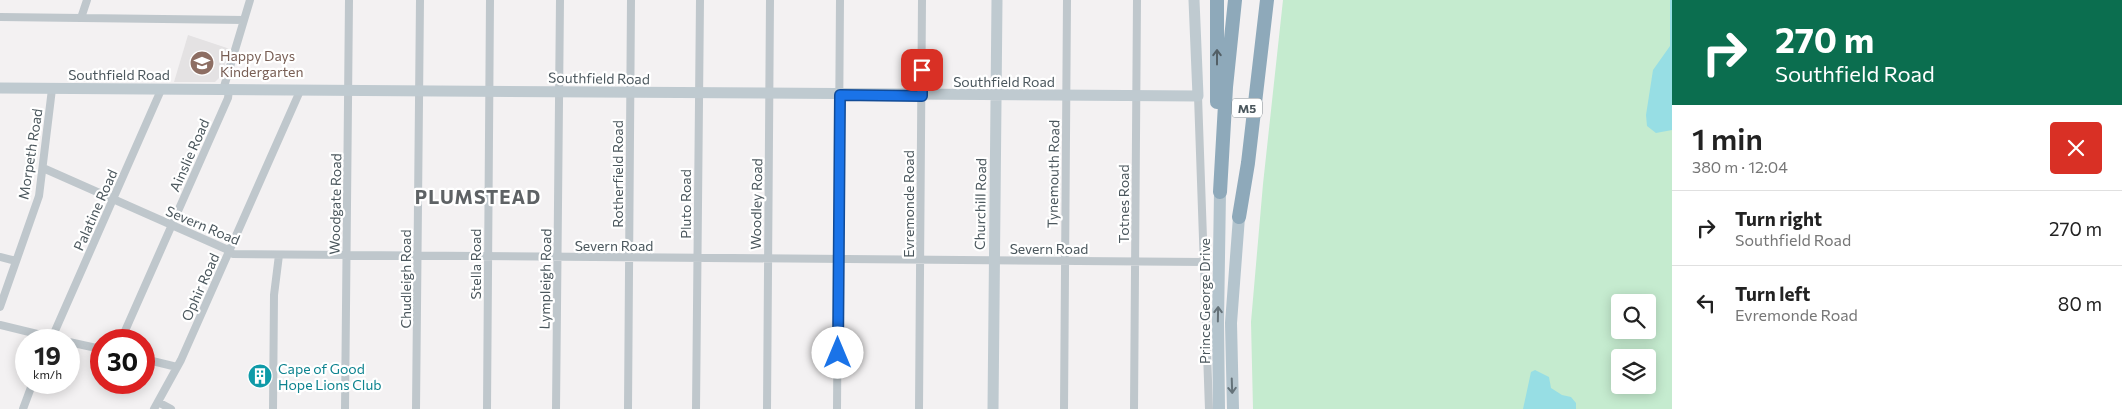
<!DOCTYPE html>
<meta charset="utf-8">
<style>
:root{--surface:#fff;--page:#f2f2f2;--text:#222;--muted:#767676;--line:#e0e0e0}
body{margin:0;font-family:Commissioner,sans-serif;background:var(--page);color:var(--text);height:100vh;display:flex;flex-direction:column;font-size:19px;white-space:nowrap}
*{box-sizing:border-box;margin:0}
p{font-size:16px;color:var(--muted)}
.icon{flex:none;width:28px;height:28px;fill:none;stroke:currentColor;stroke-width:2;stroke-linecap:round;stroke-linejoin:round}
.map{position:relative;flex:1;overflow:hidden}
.panel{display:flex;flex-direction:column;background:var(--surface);width:450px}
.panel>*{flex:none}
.guide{background:#0b6e4f;color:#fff;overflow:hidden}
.controls{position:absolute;left:1611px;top:294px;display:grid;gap:10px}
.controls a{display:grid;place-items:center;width:45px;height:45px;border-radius:5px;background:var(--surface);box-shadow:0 2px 12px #0003;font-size:25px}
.speed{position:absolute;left:15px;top:329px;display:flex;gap:10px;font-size:25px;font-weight:700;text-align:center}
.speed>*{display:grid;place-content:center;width:65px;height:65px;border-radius:50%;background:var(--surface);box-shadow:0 2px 12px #0003;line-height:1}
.speed small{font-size:12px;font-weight:400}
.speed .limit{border:8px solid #d22;background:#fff;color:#111}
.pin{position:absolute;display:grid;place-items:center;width:42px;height:42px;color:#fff;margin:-21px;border-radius:10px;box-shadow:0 2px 8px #0006}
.me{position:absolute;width:55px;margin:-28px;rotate:0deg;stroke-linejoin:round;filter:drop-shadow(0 0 4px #0008)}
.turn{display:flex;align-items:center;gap:18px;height:105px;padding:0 20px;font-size:22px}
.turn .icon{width:65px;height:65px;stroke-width:2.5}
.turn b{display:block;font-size:35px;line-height:42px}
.round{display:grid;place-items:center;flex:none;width:52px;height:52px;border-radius:5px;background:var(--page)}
.overview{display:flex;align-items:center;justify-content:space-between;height:85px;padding:0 20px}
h1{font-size:30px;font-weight:600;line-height:38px}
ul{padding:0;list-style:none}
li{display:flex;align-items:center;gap:15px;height:75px;padding:0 20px;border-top:1px solid var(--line)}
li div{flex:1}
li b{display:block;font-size:19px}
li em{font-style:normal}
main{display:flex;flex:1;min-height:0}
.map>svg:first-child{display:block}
.education{fill:#e4e2e3}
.green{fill:#c5ebcf;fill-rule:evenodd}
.water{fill:#97dee4}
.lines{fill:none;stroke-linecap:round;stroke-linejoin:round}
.street{stroke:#bfc7cc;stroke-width:8}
.secondary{stroke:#bfcad0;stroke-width:11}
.primary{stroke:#b4c4cd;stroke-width:12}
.highway{stroke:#8ea9ba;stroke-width:14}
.oneway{stroke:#525f66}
.oneway2{stroke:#657279}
.route-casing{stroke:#114b97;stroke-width:12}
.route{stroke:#1a73e8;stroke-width:9}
.labels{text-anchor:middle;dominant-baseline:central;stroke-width:4.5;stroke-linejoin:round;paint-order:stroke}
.shield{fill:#fff;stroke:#81898e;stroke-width:1}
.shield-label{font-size:12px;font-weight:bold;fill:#4b575d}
.education-label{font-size:14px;fill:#785e54;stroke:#fff;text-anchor:start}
.street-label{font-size:14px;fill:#4b575d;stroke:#fff}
.culture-label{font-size:14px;fill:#0d838f;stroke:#fff;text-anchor:start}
.district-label{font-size:19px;font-weight:bold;letter-spacing:1px;fill:#5e6265;stroke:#fff}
</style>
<main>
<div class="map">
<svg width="1672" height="409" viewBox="0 0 1672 409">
<rect width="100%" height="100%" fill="#f3f1f2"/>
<path class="education" d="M188,35L230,49L221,76L215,82H174Z"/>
<path class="green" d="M1283,0H1672V409H1253L1251,322L1263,184ZM1620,302H1648V330H1620ZM1620,358H1648V385H1620Z"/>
<path class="water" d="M1670,0H1672V130L1656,133L1647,126L1646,115L1653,70L1670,46Z
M1535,370L1549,377L1551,388L1562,395L1571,397L1576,403V409H1523L1531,372Z"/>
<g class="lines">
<path class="street" d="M0,17L244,20
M81,18L87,0
M223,90L250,0
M1198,96L1209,409
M43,168L226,249L233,254L1204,262
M0,257L16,261
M0,307L39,196L52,89
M0,325L62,340
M51,340L161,90
M121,340L228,98L229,90
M69,342L101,349
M144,359L177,367
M158,402L171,409
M23,409L33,382
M154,409L181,360L300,91
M273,409L274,295L279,255
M345,409L349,0
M416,409L420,0
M487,409L490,0
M556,409L560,0
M628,409L631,0
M696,409L700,0
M767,409L770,0
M837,409L840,0
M919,409L922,0
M1064,409L1067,0
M1134,409L1137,0"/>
<path class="secondary" d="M0,88L1198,96L1194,0
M993,409L997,0"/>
<path class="primary" d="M1219,409L1218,322L1220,192
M1233,409L1231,323L1239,217"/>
<path class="highway" d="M1217,102V0
M1220,192L1226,87L1235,0
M1239,217L1248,163L1267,0"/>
</g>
<defs><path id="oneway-shaft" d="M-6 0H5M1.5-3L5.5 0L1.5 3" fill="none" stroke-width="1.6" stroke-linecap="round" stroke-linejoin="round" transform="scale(1.25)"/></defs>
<use class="oneway" href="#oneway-shaft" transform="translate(1217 57) rotate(-90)"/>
<g class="oneway2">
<use href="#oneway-shaft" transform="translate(1218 314) rotate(-89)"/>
<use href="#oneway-shaft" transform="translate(1232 386) rotate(88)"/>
</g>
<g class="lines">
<defs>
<path id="route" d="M838,353L840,95L922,96V70"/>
</defs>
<use href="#route" class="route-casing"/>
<use href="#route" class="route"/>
</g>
<defs>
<symbol id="school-disc" viewBox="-11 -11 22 22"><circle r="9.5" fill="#8d6e63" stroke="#fff"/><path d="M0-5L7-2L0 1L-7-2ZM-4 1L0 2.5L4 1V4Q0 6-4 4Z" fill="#fff"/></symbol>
<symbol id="building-disc" viewBox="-11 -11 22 22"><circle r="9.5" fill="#0f9aa8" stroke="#fff"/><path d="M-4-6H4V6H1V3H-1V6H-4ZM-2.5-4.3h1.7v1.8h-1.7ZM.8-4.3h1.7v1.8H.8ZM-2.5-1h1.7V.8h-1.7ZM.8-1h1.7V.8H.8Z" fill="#fff"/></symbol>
</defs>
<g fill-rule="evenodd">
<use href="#school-disc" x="188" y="49" width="28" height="28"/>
<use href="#building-disc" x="246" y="362" width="28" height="28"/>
</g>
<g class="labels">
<rect class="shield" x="1232" y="98.5" width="30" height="19" rx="4"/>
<g class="shield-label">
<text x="1247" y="108">M5</text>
</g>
<g class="education-label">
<text x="220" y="55">Happy Days<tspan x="220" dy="16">Kindergarten</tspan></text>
</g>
<g class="street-label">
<text x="119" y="74">Southfield Road</text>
<text transform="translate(599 78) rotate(1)">Southfield Road</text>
<text x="1004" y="81">Southfield Road</text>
<text transform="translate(30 154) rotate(-81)">Morpeth Road</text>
<text transform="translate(189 155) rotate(-66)">Ainslie Road</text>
<text transform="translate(617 174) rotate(-90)">Rotherfield Road</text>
<text transform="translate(1053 174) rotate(-89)">Tynemouth Road</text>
<text transform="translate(335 204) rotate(-89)">Woodgate Road</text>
<text transform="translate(685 204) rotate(-90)">Pluto Road</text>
<text transform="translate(756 204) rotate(-89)">Woodley Road</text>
<text transform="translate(908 204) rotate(-90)">Evremonde Road</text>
<text transform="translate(980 204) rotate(-89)">Churchill Road</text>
<text transform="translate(1123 204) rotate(-90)">Totnes Road</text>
<text transform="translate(95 210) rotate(-66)">Palatine Road</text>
<text transform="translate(203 225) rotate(23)">Severn Road</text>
<text x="614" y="245">Severn Road</text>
<text x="1049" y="248">Severn Road</text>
<text transform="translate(475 264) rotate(-90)">Stella Road</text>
<text transform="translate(405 279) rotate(-90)">Chudleigh Road</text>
<text transform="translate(545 279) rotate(-89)">Lympleigh Road</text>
<text transform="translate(200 287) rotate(-66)">Ophir Road</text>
<text transform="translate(1204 301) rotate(-90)">Prince George Drive</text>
</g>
<g class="culture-label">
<text x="278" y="368">Cape of Good<tspan x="278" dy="16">Hope Lions Club</tspan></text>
</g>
<g class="district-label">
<text x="478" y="196">PLUMSTEAD</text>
</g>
</g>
</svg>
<div class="controls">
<a><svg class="icon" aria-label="search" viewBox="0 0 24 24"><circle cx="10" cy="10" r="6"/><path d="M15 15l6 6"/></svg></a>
<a><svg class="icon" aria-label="layers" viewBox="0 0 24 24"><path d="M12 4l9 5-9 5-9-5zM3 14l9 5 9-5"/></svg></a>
</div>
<div class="speed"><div>19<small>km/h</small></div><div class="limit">30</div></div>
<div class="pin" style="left:922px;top:70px;background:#d93025"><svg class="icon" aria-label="arrive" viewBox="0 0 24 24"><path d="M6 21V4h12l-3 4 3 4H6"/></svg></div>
<svg class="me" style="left:838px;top:353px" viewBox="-20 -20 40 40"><circle r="19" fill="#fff"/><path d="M0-13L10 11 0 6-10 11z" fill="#1a73e8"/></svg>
</div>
<section class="panel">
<div class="guide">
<div class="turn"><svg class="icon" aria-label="right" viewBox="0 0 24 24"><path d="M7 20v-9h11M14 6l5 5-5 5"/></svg><div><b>270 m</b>Southfield Road</div></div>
</div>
<div class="overview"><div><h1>1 min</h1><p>380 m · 12:04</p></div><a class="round" style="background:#d93025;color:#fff"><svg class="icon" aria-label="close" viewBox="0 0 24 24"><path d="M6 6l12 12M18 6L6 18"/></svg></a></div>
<ul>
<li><svg class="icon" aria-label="right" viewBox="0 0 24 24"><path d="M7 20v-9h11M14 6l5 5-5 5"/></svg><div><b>Turn right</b><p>Southfield Road</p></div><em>270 m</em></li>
<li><svg class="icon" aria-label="left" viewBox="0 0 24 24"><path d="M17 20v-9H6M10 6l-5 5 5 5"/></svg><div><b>Turn left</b><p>Evremonde Road</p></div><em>80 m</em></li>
</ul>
</section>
</main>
